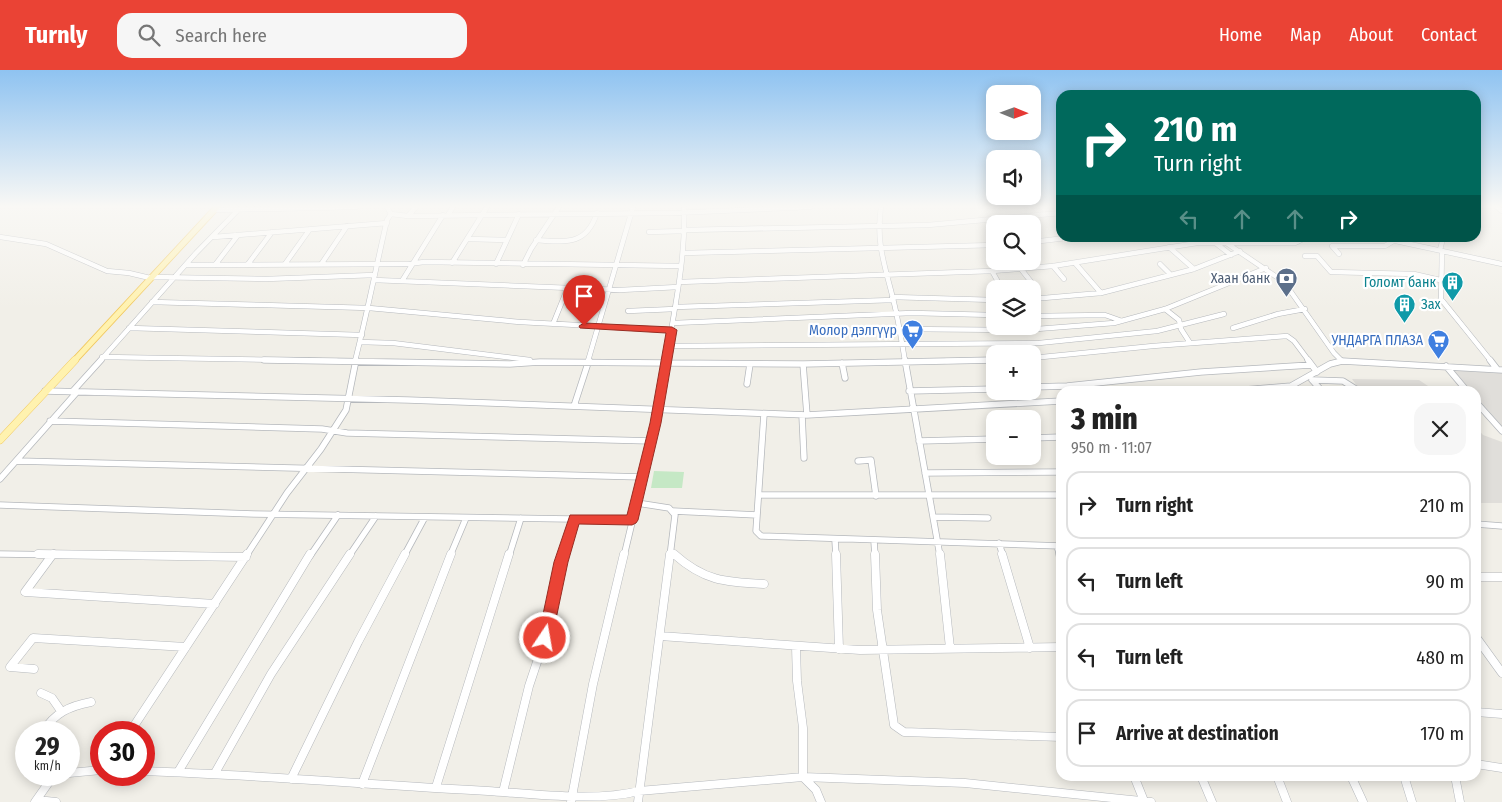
<!DOCTYPE html>
<meta charset="utf-8">
<style>
:root{--surface:#fff;--page:#f6f6f6;--text:#222;--muted:#767676;--line:#e0e0e0;--accent:#ea4335}
body{margin:0;font-family:"Fira Sans Condensed",sans-serif;background:var(--page);color:var(--text);height:100vh;display:flex;flex-direction:column;font-size:19px;white-space:nowrap}
*{box-sizing:border-box;margin:0}
p{font-size:16px;color:var(--muted)}
.icon{flex:none;width:28px;height:28px;fill:none;stroke:currentColor;stroke-width:2;stroke-linecap:round;stroke-linejoin:round}
.map{position:relative;flex:1;overflow:hidden}
.details{position:absolute;left:1056px;top:316px;width:425px;height:395px;display:flex;flex-direction:column;background:var(--surface);border-radius:15px;box-shadow:0 2px 12px #0003}
.details>*{flex:none}
.hud{position:absolute;left:1056px;top:20px;width:425px;height:152px;border-radius:15px;box-shadow:0 2px 12px #0003;background:#00695c;color:#fff;overflow:hidden}
.needle{width:32px;rotate:91deg}
.fabs{position:absolute;left:986px;top:15px;display:grid;gap:10px}
.fabs a{display:grid;place-items:center;width:55px;height:55px;border-radius:10px;background:var(--surface);box-shadow:0 2px 12px #0003;font-size:25px}
.speed{position:absolute;left:15px;top:651px;display:flex;gap:10px;font-size:25px;font-weight:700;text-align:center}
.speed>*{display:grid;place-content:center;width:65px;height:65px;border-radius:50%;background:var(--surface);box-shadow:0 2px 12px #0003;line-height:1}
.speed small{font-size:12px;font-weight:400}
.speed .limit{border:8px solid #d22;background:#fff;color:#111}
.pin{position:absolute;display:grid;place-items:center;width:42px;height:42px;color:#fff;margin:-51px -21px;border-radius:50% 50% 50% 0;rotate:-45deg;box-shadow:0 0 5px #0007}
.pin .icon{rotate:45deg}
.me{position:absolute;width:55px;margin:-28px;rotate:12deg;stroke-linejoin:round;filter:drop-shadow(0 0 4px #0008)}
.turn{display:flex;align-items:center;gap:18px;height:105px;padding:0 15px;font-size:22px}
.turn .icon{width:65px;height:65px;stroke-width:2.5}
.turn b{display:block;font-size:35px;line-height:42px}
.lanes{display:flex;align-items:center;height:48px;padding:0 15px;background:#0003;justify-content:center;gap:25px;direction:ltr}
.lanes .off{opacity:.35}
.round{display:grid;place-items:center;flex:none;width:52px;height:52px;border-radius:15px;background:var(--page)}
.head{display:flex;align-items:center;justify-content:space-between;height:85px;padding:0 15px}
h1{font-size:30px;font-weight:800;line-height:38px}
ul{padding:0;list-style:none}
li{display:flex;align-items:center;gap:15px;height:68px;margin:0 10px 8px;padding:0 5px;border:2px solid var(--line);border-radius:15px}
li div{flex:1}
li b{display:block;font-size:19px}
li em{font-style:normal}
header{display:flex;align-items:center;gap:30px;box-sizing:border-box;height:70px;padding:0 25px;background:var(--accent);color:#fff}
header strong{font-size:24px}
nav{display:flex;gap:28px;margin-inline-start:auto;font-size:18px}
.search{width:350px;height:45px;background:var(--page);display:flex;align-items:center;gap:12px;box-sizing:border-box;padding:0 18px;border-radius:15px;color:var(--muted);font-size:19px}
.map>svg:first-child{display:block}
.industrial{fill:#e0deda}
.green{fill:#c5e8c5}
.lines{fill:none;stroke-linecap:round;stroke-linejoin:round}
.minor-far2-casing{stroke:#b5b8bc;stroke-width:5.5}
.minor-far1-casing{stroke:#b5b8bc;stroke-width:7}
.minor-casing{stroke:#b5b8bc;stroke-width:9}
.major-far1-casing{stroke:#f2c960;stroke-width:7}
.major-casing{stroke:#f2c960;stroke-width:8}
.minor-far2{stroke:#fff;stroke-width:4.5}
.minor-far1{stroke:#fff;stroke-width:5.5}
.minor{stroke:#fff;stroke-width:8}
.major-far1{stroke:#fff2af;stroke-width:5.5}
.major{stroke:#fff2af;stroke-width:7}
.route{fill:#ea4335;stroke:#982c22}
.labels{text-anchor:middle;dominant-baseline:central;stroke-width:4.5;stroke-linejoin:round;paint-order:stroke}
.service-label{font-size:14px;fill:#4e5e75;stroke:#fff;text-anchor:end}
.culture-label{font-size:14px;fill:#0d838f;stroke:#fff;text-anchor:end}
.shop-label{font-size:14px;fill:#366cbe;stroke:#fff;text-anchor:end}
</style>
<header>
<strong>Turnly</strong>
<div class="search"><svg class="icon" aria-label="search" viewBox="0 0 24 24"><circle cx="10" cy="10" r="6"/><path d="M15 15l6 6"/></svg>Search here</div>
<nav><a>Home</a><a>Map</a><a>About</a><a>Contact</a></nav>
</header>
<div class="map">
<svg width="1502" height="732" viewBox="0 0 1502 732">
<rect width="100%" height="100%" fill="#f1efe8"/>
<path class="industrial" d="M1452,299L1502,302V356L1476,327V321H1472Z
M1352,309L1419,310L1428,316L1440,317L1444,321H1361Z
M1476,357L1483,365L1502,372V433H1476Z"/>
<path class="green" d="M654,401L684,402L682,418H651Z"/>
<g class="lines">
<defs>
<path id="minor-far2" d="M881,137C875,175 887,201 895,237C899,255 902,273 905,291
M1497,137L1502,141
M214,140L356,137
M391,144L408,146L673,143L810,137
M448,145L453,137
M408,146L416,137
M685,160L928,155L1061,143
M649,162L685,161
M0,167L46,174L107,201L129,203L150,208
M214,167L387,153
M1209,168L1231,185
M1219,168L1284,212L1334,283L1342,291
M1382,168L1502,194
M469,169L507,170
M536,170C566,172 586,176 597,143
M1032,172L1066,168
M1169,177L1194,199
M1440,180L1443,168
M1442,181L1441,229L1491,291
M683,183L995,175
M1339,184L1332,176H1385L1395,170
M1305,186H1317L1331,202L1414,204L1440,210
M322,193L347,156
M452,193L487,137
M1075,193L1101,223
M248,194L272,162
M285,194L310,159
M496,194L519,144
M1160,194L1170,204
M186,195L408,194L424,192L681,196
M215,195L238,165
M523,195L531,179L559,137
M1053,196L1064,209
M1021,199L1032,213
M992,201L1002,219
M151,207L266,209L374,205
M374,210L620,220L678,217
M402,211L443,145
M679,212L992,201L1053,196L1197,173H1295L1305,168
M892,227L995,230
M1032,229L1101,223L1194,199L1240,181
M152,232L369,238L520,252L672,260
M675,237L893,230
M1165,239L1179,250L1181,259L1190,273
M628,241L675,239
M1032,246L1105,245L1122,251
M673,253L912,243L995,245
M553,254L568,217
M129,258L362,265
M1233,258L1278,244L1305,239
M898,259L1024,260L1114,253L1165,239L1266,198
M360,272L393,273L530,290
M669,276L1039,273L1157,261L1224,244
M102,287L337,291
M1032,288L1153,276L1287,266L1294,271L1309,291
M100,291L196,183L239,139
M355,291C367,244 376,197 387,150L391,144L387,137
M588,291L633,137
M666,291C674,240 686,189 684,137
M946,291L995,290"/>
<path id="minor-far1" d="M264,290L510,294L540,292L803,294L995,290
M905,290L940,486
M1308,290L1317,302
M1490,290L1497,299
M842,293L845,308
M803,294L807,345
M1446,296L1467,321
M1312,310L1322,321
M1313,310L1343,311L1359,321
M747,314L750,294
M1032,317L1067,316L1201,302L1311,295
M45,321L408,330L807,345L1061,331
M909,321L995,319
M1231,321L1291,316L1330,294L1342,291L1502,300
M72,322L101,290
M1476,332L1502,361
M574,336L589,290
M764,344L756,461L761,466L1061,476
M802,345L804,388
M50,351L322,359L347,363L652,371
M1032,368L1061,367
M919,371L995,369
M17,391L643,407
M858,391L871,390L876,426
M925,403L1061,402
M0,409L77,322
M759,425H1061
M637,433L669,438L675,445L670,486
M0,435L254,444L632,450
M673,441L757,445
M934,447L988,448
M1476,454L1502,456
M835,470L836,486
M874,471L875,486
M999,473L1003,486
M1057,476L1060,486
M671,482L675,486
M0,484L141,486
M52,486L54,483
M246,486L287,423L321,379L346,340L356,290
M310,486L338,445
M349,486L376,446
M404,486L425,447
M450,486L466,448
M509,486L521,448
M563,486L574,449
M624,486L659,339L667,290"/>
<path id="minor" d="M38,484L246,487
M53,484L25,522L215,534
M674,484C704,511 725,512 764,514
M836,484L839,579
M875,484L877,540L894,655L904,662L1061,667
M940,484L950,578
M1002,484L1030,578
M1060,484L1061,489
M1476,507H1502
M660,566L860,580L1061,577
M1476,567L1502,603
M796,577L797,611L803,658V707L816,720L821,732
M34,599L10,597L33,568L186,577
M41,623L52,628L61,641
M1476,642L1502,644
M43,662C54,643 70,636 91,632
M130,662L247,484
M1476,694L1502,698
M144,701C259,705 373,715 488,721C533,724 596,732 639,721L803,707L965,713L1151,732
M178,702L310,484
M69,703L101,700
M215,703L271,604L350,484
M1134,706L1144,731
M1201,706L1212,732
M1277,706L1287,732
M1351,706L1363,732
M1404,706L1412,732
M1455,706L1460,732
M291,709L358,572L405,484
M362,714L451,484
M436,717L509,484
M503,722L529,616L545,568L563,484
M37,730L56,732
M35,732L54,705
M571,732L593,614L624,484
M638,732L670,484"/>
<path id="major-far1" d="M74,291L217,137"/>
<path id="major" d="M0,370L75,290"/>
</defs>
<use href="#minor-far2" class="minor-far2-casing"/>
<use href="#minor-far1" class="minor-far1-casing"/>
<use href="#minor" class="minor-casing"/>
<use href="#major-far1" class="major-far1-casing"/>
<use href="#major" class="major-casing"/>
<use href="#minor-far2" class="minor-far2"/>
<use href="#minor-far1" class="minor-far1"/>
<use href="#minor" class="minor"/>
<use href="#major-far1" class="major-far1"/>
<use href="#major" class="major"/>
</g>
<linearGradient id="sky" x2="0" y2="1"><stop stop-color="#8fc3f1"/><stop offset="0.57" stop-color="#f9f8f5"/><stop offset="1" stop-color="#f9f8f5" stop-opacity="0"/></linearGradient>
<rect width="1502" height="239" fill="url(#sky)"/>
<path class="route" d="M584,253L672,257L677,260L661,353L638,450L636,453L632,455L579,454L568,492L552,568L550,572L545,574L540,572L538,568L554,492L570,445H627L650,353L666,263L580,258L579,256Z"/>
<defs>
<symbol id="bank-pin" viewBox="-11 -11 22 30"><path d="M0 17L-7.5 6A9.5 9.5 0 1 1 7.5 6Z" fill="#5c6f8a" stroke="#fff"/><path d="M-6-4H6V4H-6ZM0-2.3a2.3 2.3 0 1 0 0 4.6a2.3 2.3 0 1 0 0-4.6Z" fill="#fff"/></symbol>
<symbol id="building-pin" viewBox="-11 -11 22 30"><path d="M0 17L-7.5 6A9.5 9.5 0 1 1 7.5 6Z" fill="#0f9aa8" stroke="#fff"/><path d="M-4-6H4V6H1V3H-1V6H-4ZM-2.5-4.3h1.7v1.8h-1.7ZM.8-4.3h1.7v1.8H.8ZM-2.5-1h1.7V.8h-1.7ZM.8-1h1.7V.8H.8Z" fill="#fff"/></symbol>
<symbol id="supermarket-pin" viewBox="-11 -11 22 30"><path d="M0 17L-7.5 6A9.5 9.5 0 1 1 7.5 6Z" fill="#3f7fe0" stroke="#fff"/><path d="M-6-5.5h2.5l.6 2H6L4.5 2H-2.5L-4.4-4H-6ZM-1.5 3.2a1.3 1.3 0 1 0 .1 0ZM3 3.2a1.3 1.3 0 1 0 .1 0Z" fill="#fff"/></symbol>
</defs>
<g fill-rule="evenodd">
<use href="#bank-pin" x="1274" y="196" width="25" height="34"/>
<use href="#building-pin" x="1440" y="200" width="25" height="34"/>
<use href="#building-pin" x="1392" y="222" width="25" height="34"/>
<use href="#supermarket-pin" x="900" y="248" width="25" height="34"/>
<use href="#supermarket-pin" x="1426" y="258" width="25" height="34"/>
</g>
<g class="labels">
<g class="service-label">
<text x="1270" y="208">Хаан банк</text>
</g>
<g class="culture-label">
<text x="1436" y="212">Голомт банк</text>
<text x="1421" y="234" text-anchor="start">Зах</text>
</g>
<g class="shop-label">
<text x="897" y="260">Молор дэлгүүр</text>
<text x="1423" y="270">УНДАРГА ПЛАЗА</text>
</g>
</g>
</svg>
<div class="fabs">
<a><svg class="needle" viewBox="-14 -14 28 28"><path d="M0-13l5 13h-10z" fill="#e53935"/><path d="M0 13l5-13h-10z" fill="#767676"/></svg></a>
<a><svg class="icon" aria-label="sound" viewBox="0 0 24 24"><path d="M4 9h4l5-4v14l-5-4H4zM17 9q2 3 0 6"/></svg></a>
<a><svg class="icon" aria-label="search" viewBox="0 0 24 24"><circle cx="10" cy="10" r="6"/><path d="M15 15l6 6"/></svg></a>
<a><svg class="icon" aria-label="layers" viewBox="0 0 24 24"><path d="M12 4l9 5-9 5-9-5zM3 14l9 5 9-5"/></svg></a>
<a>+</a>
<a>−</a>
</div>
<div class="speed"><div>29<small>km/h</small></div><div class="limit">30</div></div>
<div class="pin" style="left:584px;top:256px;background:#d93025"><svg class="icon" aria-label="arrive" viewBox="0 0 24 24"><path d="M6 21V4h12l-3 4 3 4H6"/></svg></div>
<svg class="me" style="left:545px;top:568px" viewBox="-20 -20 40 40"><circle r="17" fill="#ea4335" stroke="#fff" stroke-width="3"/><path d="M0-11L8 9 0 5-8 9z" fill="#fff"/></svg>
<div class="hud">
<div class="turn"><svg class="icon" aria-label="right" viewBox="0 0 24 24"><path d="M7 20v-9h11M14 6l5 5-5 5"/></svg><div><b>210 m</b>Turn right</div></div>
<div class="lanes"><svg class="icon off" aria-label="left" viewBox="0 0 24 24"><path d="M17 20v-9H6M10 6l-5 5 5 5"/></svg><svg class="icon off" aria-label="ahead" viewBox="0 0 24 24"><path d="M12 20V5M6 11l6-6 6 6"/></svg><svg class="icon off" aria-label="ahead" viewBox="0 0 24 24"><path d="M12 20V5M6 11l6-6 6 6"/></svg><svg class="icon" aria-label="right" viewBox="0 0 24 24"><path d="M7 20v-9h11M14 6l5 5-5 5"/></svg></div>
</div>
<section class="details">
<div class="head"><div><h1>3 min</h1><p>950 m · 11:07</p></div><a class="round"><svg class="icon" aria-label="close" viewBox="0 0 24 24"><path d="M6 6l12 12M18 6L6 18"/></svg></a></div>
<ul>
<li><svg class="icon" aria-label="right" viewBox="0 0 24 24"><path d="M7 20v-9h11M14 6l5 5-5 5"/></svg><div><b>Turn right</b></div><em>210 m</em></li>
<li><svg class="icon" aria-label="left" viewBox="0 0 24 24"><path d="M17 20v-9H6M10 6l-5 5 5 5"/></svg><div><b>Turn left</b></div><em>90 m</em></li>
<li><svg class="icon" aria-label="left" viewBox="0 0 24 24"><path d="M17 20v-9H6M10 6l-5 5 5 5"/></svg><div><b>Turn left</b></div><em>480 m</em></li>
<li><svg class="icon" aria-label="arrive" viewBox="0 0 24 24"><path d="M6 21V4h12l-3 4 3 4H6"/></svg><div><b>Arrive at destination</b></div><em>170 m</em></li>
</ul>
</section>
</div>
